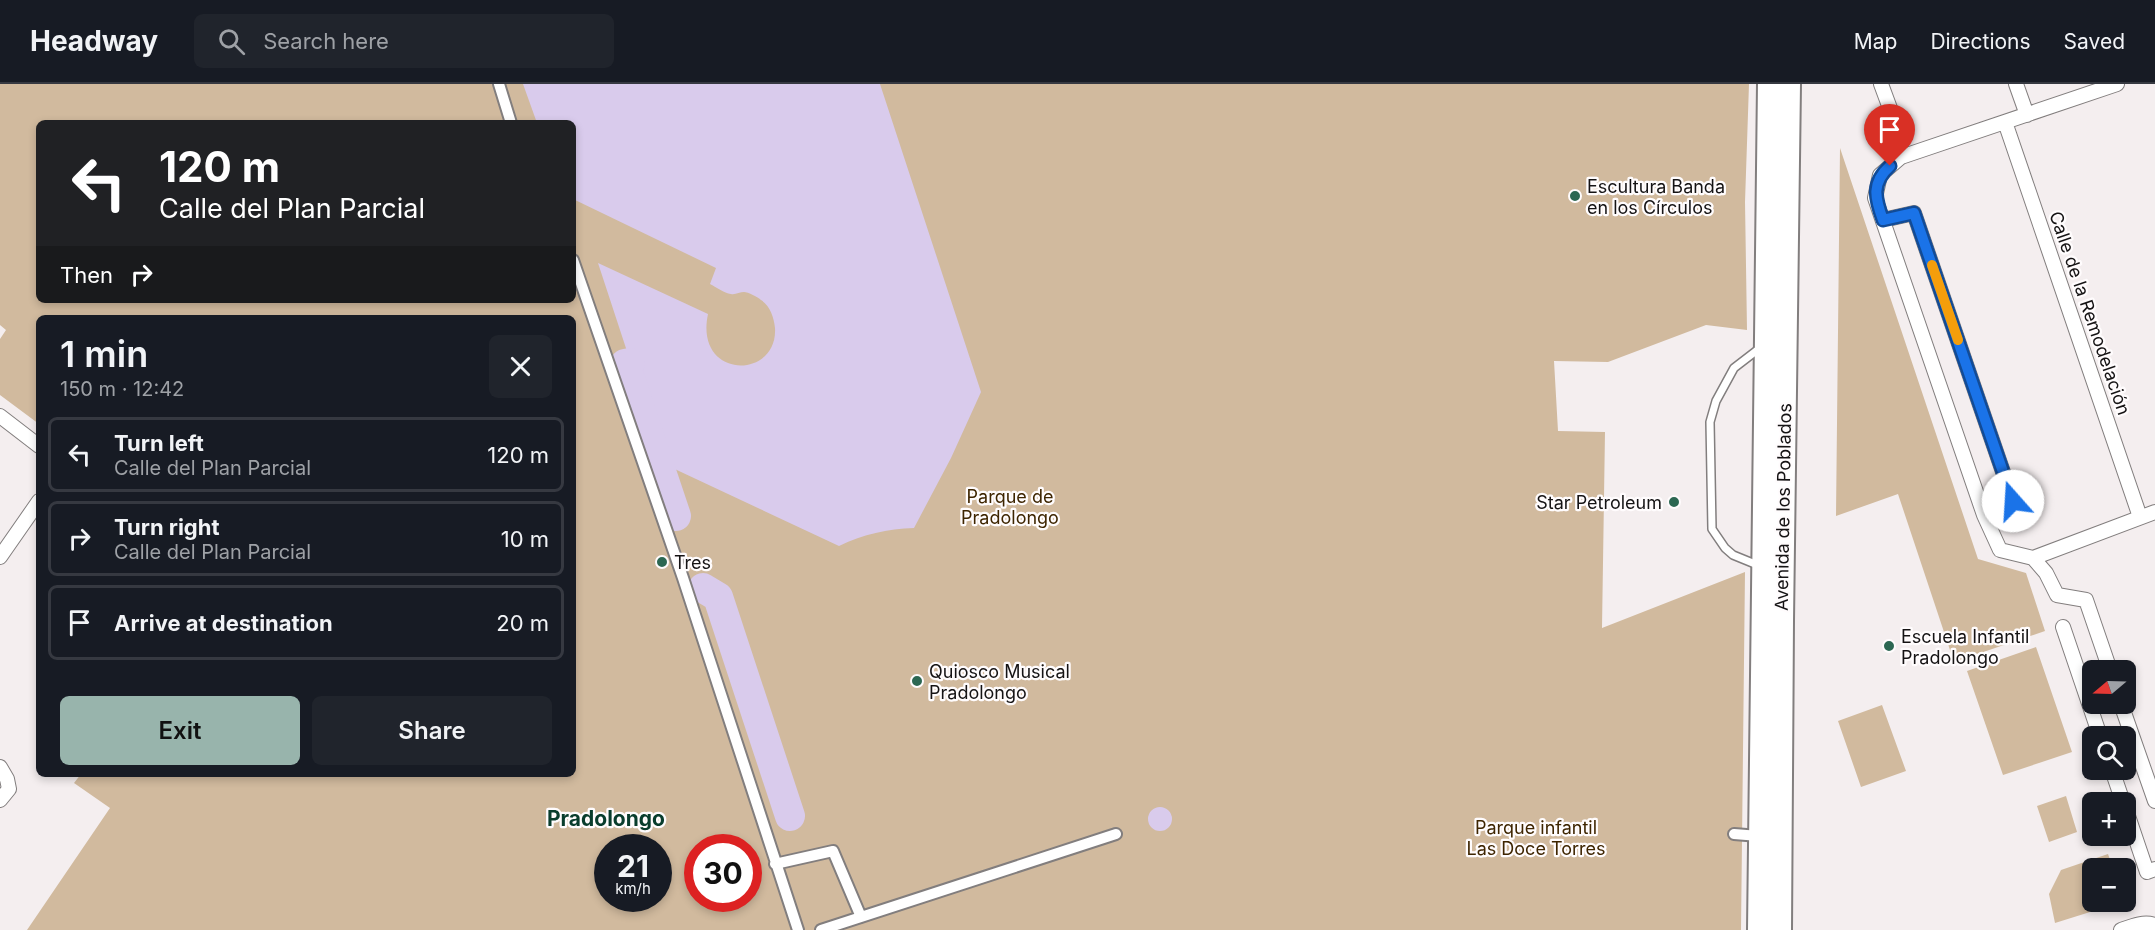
<!DOCTYPE html>
<meta charset="utf-8">
<style>
:root{--surface:#171b24;--page:#20242c;--text:#f1f3f6;--muted:#9ea1a6;--line:#363941;--accent:#98b4ac}
body{margin:0;font-family:Inter,sans-serif;background:var(--page);color:var(--text);height:100vh;display:flex;flex-direction:column;font-size:22px;white-space:nowrap}
*{box-sizing:border-box;margin:0}
p{font-size:20px;color:var(--muted)}
.icon{flex:none;width:33px;height:33px;fill:none;stroke:currentColor;stroke-width:2;stroke-linecap:round;stroke-linejoin:round}
.map{position:relative;flex:1;overflow:hidden}
.details{position:absolute;left:36px;top:231px;width:540px;height:462px;display:flex;flex-direction:column;background:var(--surface);border-radius:9px;box-shadow:0 3px 9px #0003}
.details>*{flex:none}
.guide{position:absolute;left:36px;top:36px;width:540px;height:183px;border-radius:9px;box-shadow:0 3px 9px #0003;background:#202124;color:#fff;overflow:hidden}
.needle{width:39px;rotate:251deg}
.buttons{position:absolute;left:2082px;top:576px;display:grid;gap:12px}
.buttons a{display:grid;place-items:center;width:54px;height:54px;border-radius:9px;background:var(--surface);box-shadow:0 3px 9px #0003;font-size:30px}
.speed{position:absolute;left:594px;top:750px;display:flex;gap:12px;font-size:30px;font-weight:700;text-align:center}
.speed>*{display:grid;place-content:center;width:78px;height:78px;border-radius:50%;background:var(--surface);box-shadow:0 3px 9px #0003;line-height:1}
.speed small{font-size:15px;font-weight:400}
.speed .limit{border:9px solid #d22;background:#fff;color:#111}
.pin{position:absolute;display:grid;place-items:center;width:51px;height:51px;color:#fff;margin:-62px -26px;border-radius:50% 50% 50% 0;rotate:-45deg;box-shadow:0 0 6px #0007}
.pin .icon{rotate:45deg}
.me{position:absolute;width:66px;margin:-33px;rotate:341deg;stroke-linejoin:round;filter:drop-shadow(0 0 4px #0008)}
.turn{display:flex;align-items:center;gap:21px;height:126px;padding:0 24px;font-size:27px}
.turn .icon{width:78px;height:78px;stroke-width:2.5}
.turn b{display:block;font-size:42px;line-height:51px}
.then{display:flex;align-items:center;height:57px;padding:0 24px;background:#0003;gap:12px;font-size:22px}
.round{display:grid;place-items:center;flex:none;width:63px;height:63px;border-radius:9px;background:var(--page)}
.head{display:flex;align-items:center;justify-content:space-between;height:102px;padding:0 24px}
h1{font-size:36px;font-weight:600;line-height:45px}
.cta{display:flex;gap:12px;margin-top:auto;padding:12px 24px}
.cta a{flex:1;height:69px;border-radius:9px;background:var(--accent);color:#111;font-size:24px;font-weight:600;line-height:69px;text-align:center}
.cta a+a{background:var(--page);color:var(--text)}
ul{padding:0;list-style:none}
li{display:flex;align-items:center;gap:18px;height:75px;margin:0 12px 9px;padding:0 12px;border:3px solid var(--line);border-radius:9px}
li div{flex:1}
li b{display:block;font-size:22px}
li em{font-style:normal}
header{display:flex;align-items:center;gap:36px;box-sizing:border-box;height:84px;padding:0 30px;background:var(--surface);border-bottom:2px solid var(--line)}
header strong{font-size:28px}
nav{display:flex;gap:33px;margin-inline-start:auto;font-size:21px}
.search{width:420px;height:54px;background:var(--page);display:flex;align-items:center;gap:15px;box-sizing:border-box;padding:0 21px;border-radius:9px;color:var(--muted);font-size:22px}
.map>svg:first-child{display:block}
.green{fill:#d1ba9e;fill-rule:evenodd}
.water{fill:#d9cbec}
.lines{fill:none;stroke-linecap:round;stroke-linejoin:round}
.river{stroke:#d9cbec;stroke-width:30}
.service-casing{stroke:#827e7e;stroke-width:10}
.pedestrian-casing{stroke:#827e7e;stroke-width:14}
.minor-casing{stroke:#827e7e;stroke-width:16}
.primary-casing{stroke:#827e7e;stroke-width:26}
.service{stroke:#fff;stroke-width:7}
.pedestrian{stroke:#fff;stroke-width:10}
.minor{stroke:#fff;stroke-width:14}
.primary{stroke:#fff;stroke-width:22}
.route-casing{stroke:#114b97;stroke-width:15}
.route{stroke:#1a73e8;stroke-width:10}
.slow{stroke:#f59e0b;stroke-width:10}
.poi-dot{fill:#2c6752;stroke:#fffcfd;stroke-width:2}
.labels{text-anchor:middle;dominant-baseline:central;stroke-width:4.5;stroke-linejoin:round;paint-order:stroke}
.poi-label{font-size:18px;fill:#151314;stroke:#fffcfd;text-anchor:start}
.street-label{font-size:18px;fill:#151314;stroke:#fffcfd}
.park-label{font-size:18px;fill:#3e2500;stroke:#fffcfd}
.quarter-label{font-size:21px;font-weight:bold;fill:#093d2d;stroke:#fffcfd}
</style>
<header>
<strong>Headway</strong>
<div class="search"><svg class="icon" aria-label="search" viewBox="0 0 24 24"><circle cx="10" cy="10" r="6"/><path d="M15 15l6 6"/></svg>Search here</div>
<nav><a>Map</a><a>Directions</a><a>Saved</a></nav>
</header>
<div class="map">
<svg width="2155" height="846" viewBox="0 0 2155 846">
<rect width="100%" height="100%" fill="#f4eeef"/>
<path class="green" d="M0,0H1749L1745,118L1747,246L1706,241L1608,278L1554,277L1558,347L1605,348L1602,544L1745,488L1741,846H27L110,724L74,699L81,690H573V234H39V340L0,311V255L6,246L0,241ZM39,39H573V216H39ZM608,764H658V814H608ZM698,764H748V814H698Z
M1840,64L1978,475L2026,489L2045,547L1954,578L1898,410L1836,432Z
M2036,563L2072,668L2003,691L1967,587Z
M1882,621L1906,687L1861,703L1838,637Z
M2066,712L2077,748L2049,758L2037,722Z
M2108,770L2113,784H2092V818H2122L2055,839L2049,810L2061,786Z"/>
<path class="water" d="M523,0H880L981,308L951,374L914,444C887,445 864,450 839,462L664,380L598,179L708,230C694,296 778,296 775,244C774,233 770,222 761,216C758,213 748,208 744,208C740,208 735,211 731,210C724,209 716,203 710,200L716,184L573,115V39H537Z
M1148 735a12 12 0 1 1 24 0a12 12 0 1 1-24 0Z"/>
<g class="lines">
<path class="river" d="M630,279L625,280L676,432
M703,504L718,513L790,732"/>
<defs>
<path id="service" d="M1760,482L1733,471L1725,464L1712,445L1710,338L1716,317L1734,284L1760,264"/>
<path id="pedestrian" d="M499,0L511,39
M573,176L683,494L798,846
M1734,750L1759,752
M775,780L833,767L861,833
M821,846L1116,750"/>
<path id="minor" d="M1881,0L1898,46L1901,73
M2016,0L2027,31
M2005,38L2140,433
M1883,136L1914,129L2013,417L1984,431
M0,332L39,362
M0,473L39,417
M2033,474L2155,428
M2063,543L2100,652
M2110,586L2086,516L2057,511L2046,489L2033,474L2000,466L1984,431L1875,114L1880,91L1901,73L2117,0
M2121,620L2155,717
M0,683L7,695L9,705L0,716
M2112,686L2123,718
M2126,726L2147,788L2155,785
M2121,846C2132,842 2144,837 2155,841"/>
<path id="primary" d="M1759,846L1769,0
M1780,846L1782,537L1789,0"/>
</defs>
<use href="#service" class="service-casing"/>
<use href="#pedestrian" class="pedestrian-casing"/>
<use href="#minor" class="minor-casing"/>
<use href="#primary" class="primary-casing"/>
<use href="#service" class="service"/>
<use href="#pedestrian" class="pedestrian"/>
<use href="#minor" class="minor"/>
<use href="#primary" class="primary"/>
</g>
<g class="lines">
<defs>
<path id="route" d="M1890,82C1871,99 1875,114 1883,136L1914,129L2013,417"/>
</defs>
<use href="#route" class="route-casing"/>
<use href="#route" class="route"/>
<path class="slow" d="M1932,181L1958,256"/>
</g>
<g class="poi-dot">
<circle cx="1575" cy="112" r="6"/>
<circle cx="1674" cy="418" r="6"/>
<circle cx="662" cy="478" r="6"/>
<circle cx="1889" cy="562" r="6"/>
<circle cx="917" cy="597" r="6"/>
</g>
<g class="labels">
<g class="poi-label">
<text x="1587" y="102">Escultura Banda<tspan x="1587" dy="21">en los Círculos</tspan></text>
<text x="1662" y="418" text-anchor="end">Star Petroleum</text>
<text x="674" y="478">Tres</text>
<text x="1901" y="552">Escuela Infantil<tspan x="1901" dy="21">Pradolongo</tspan></text>
<text x="929" y="587">Quiosco Musical<tspan x="929" dy="21">Pradolongo</tspan></text>
</g>
<g class="street-label">
<text transform="translate(2090 229) rotate(71)">Calle de la Remodelación</text>
<text transform="translate(1783 423) rotate(-89)">Avenida de los Poblados</text>
</g>
<g class="park-label">
<text x="1010" y="412">Parque de<tspan x="1010" dy="21">Pradolongo</tspan></text>
<text x="1536" y="743">Parque infantil<tspan x="1536" dy="21">Las Doce Torres</tspan></text>
</g>
<g class="quarter-label">
<text x="606" y="734">Pradolongo</text>
</g>
</g>
</svg>
<div class="buttons">
<a><svg class="needle" viewBox="-14 -14 28 28"><path d="M0-13l5 13h-10z" fill="#e53935"/><path d="M0 13l5-13h-10z" fill="#9ea1a6"/></svg></a>
<a><svg class="icon" aria-label="search" viewBox="0 0 24 24"><circle cx="10" cy="10" r="6"/><path d="M15 15l6 6"/></svg></a>
<a>+</a>
<a>−</a>
</div>
<div class="speed"><div>21<small>km/h</small></div><div class="limit">30</div></div>
<div class="pin" style="left:1890px;top:82px;background:#d93025"><svg class="icon" aria-label="arrive" viewBox="0 0 24 24"><path d="M6 21V4h12l-3 4 3 4H6"/></svg></div>
<svg class="me" style="left:2013px;top:417px" viewBox="-20 -20 40 40"><circle r="19" fill="#fff"/><path d="M0-13L10 11 0 6-10 11z" fill="#1a73e8"/></svg>
<div class="guide">
<div class="turn"><svg class="icon" aria-label="left" viewBox="0 0 24 24"><path d="M17 20v-9H6M10 6l-5 5 5 5"/></svg><div><b>120 m</b>Calle del Plan Parcial</div></div>
<div class="then">Then<svg class="icon" aria-label="right" viewBox="0 0 24 24"><path d="M7 20v-9h11M14 6l5 5-5 5"/></svg></div>
</div>
<section class="details">
<div class="head"><div><h1>1 min</h1><p>150 m · 12:42</p></div><a class="round"><svg class="icon" aria-label="close" viewBox="0 0 24 24"><path d="M6 6l12 12M18 6L6 18"/></svg></a></div>
<ul>
<li><svg class="icon" aria-label="left" viewBox="0 0 24 24"><path d="M17 20v-9H6M10 6l-5 5 5 5"/></svg><div><b>Turn left</b><p>Calle del Plan Parcial</p></div><em>120 m</em></li>
<li><svg class="icon" aria-label="right" viewBox="0 0 24 24"><path d="M7 20v-9h11M14 6l5 5-5 5"/></svg><div><b>Turn right</b><p>Calle del Plan Parcial</p></div><em>10 m</em></li>
<li><svg class="icon" aria-label="arrive" viewBox="0 0 24 24"><path d="M6 21V4h12l-3 4 3 4H6"/></svg><div><b>Arrive at destination</b></div><em>20 m</em></li>
</ul>
<div class="cta"><a>Exit</a><a>Share</a></div>
</section>
</div>
